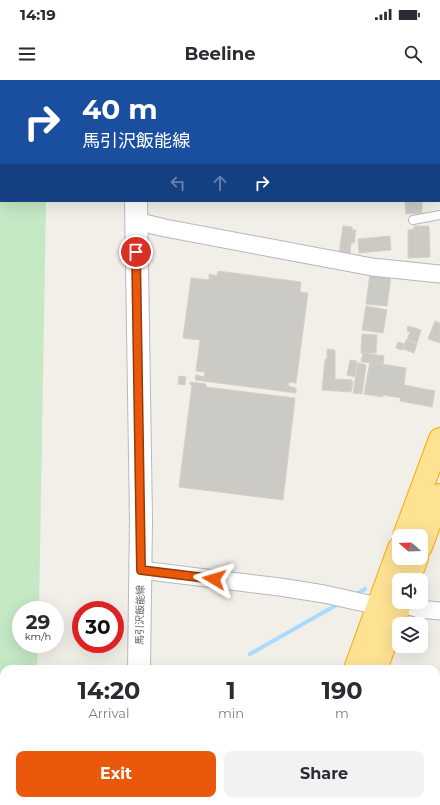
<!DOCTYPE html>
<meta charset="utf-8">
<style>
:root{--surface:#fff;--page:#f2f2f3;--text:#2b2b33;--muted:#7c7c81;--accent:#ea580c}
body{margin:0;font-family:Montserrat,"Noto Sans JP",sans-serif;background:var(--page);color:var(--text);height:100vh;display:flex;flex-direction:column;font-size:15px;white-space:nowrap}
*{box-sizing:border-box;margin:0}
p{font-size:13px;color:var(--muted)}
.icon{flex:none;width:22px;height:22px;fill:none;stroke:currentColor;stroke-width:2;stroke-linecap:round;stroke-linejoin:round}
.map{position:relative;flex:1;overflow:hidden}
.sheet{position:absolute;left:0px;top:585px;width:440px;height:140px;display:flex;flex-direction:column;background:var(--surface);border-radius:12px 12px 0 0;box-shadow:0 4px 16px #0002}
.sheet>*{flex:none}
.banner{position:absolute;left:0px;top:0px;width:440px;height:122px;box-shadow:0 4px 16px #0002;background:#1a4fa0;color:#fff;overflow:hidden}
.needle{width:26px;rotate:289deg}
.controls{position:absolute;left:392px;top:449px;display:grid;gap:8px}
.controls a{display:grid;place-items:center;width:36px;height:36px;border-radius:8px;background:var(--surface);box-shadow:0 4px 16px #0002;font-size:20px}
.speed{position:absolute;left:12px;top:521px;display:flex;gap:8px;font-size:20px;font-weight:700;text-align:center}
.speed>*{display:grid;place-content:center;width:52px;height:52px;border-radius:50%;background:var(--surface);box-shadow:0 4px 16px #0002;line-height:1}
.speed small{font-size:10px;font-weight:400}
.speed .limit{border:6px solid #d22;background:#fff;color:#111}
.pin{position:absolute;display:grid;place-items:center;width:34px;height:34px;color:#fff;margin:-17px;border:2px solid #fff;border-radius:50%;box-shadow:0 1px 4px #0007}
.me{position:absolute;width:44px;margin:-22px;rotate:277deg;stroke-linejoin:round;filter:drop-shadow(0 0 3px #0008)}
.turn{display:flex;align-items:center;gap:14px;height:84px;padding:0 16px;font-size:18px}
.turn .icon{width:52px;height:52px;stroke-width:2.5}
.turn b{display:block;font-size:28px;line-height:34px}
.lanes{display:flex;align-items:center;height:38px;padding:0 16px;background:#0003;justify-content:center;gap:20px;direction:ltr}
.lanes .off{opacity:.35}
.eta{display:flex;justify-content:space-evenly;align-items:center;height:68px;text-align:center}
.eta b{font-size:24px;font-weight:700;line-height:28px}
.cta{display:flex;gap:8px;margin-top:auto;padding:8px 16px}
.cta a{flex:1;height:46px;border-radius:8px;background:var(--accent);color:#fff;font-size:16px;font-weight:700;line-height:46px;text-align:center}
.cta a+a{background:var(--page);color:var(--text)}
.status{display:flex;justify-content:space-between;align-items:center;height:28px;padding:0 20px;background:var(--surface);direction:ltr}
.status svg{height:11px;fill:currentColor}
header{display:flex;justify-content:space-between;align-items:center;height:52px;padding:0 16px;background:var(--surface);font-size:18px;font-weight:700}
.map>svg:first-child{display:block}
.green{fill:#c5e8c5}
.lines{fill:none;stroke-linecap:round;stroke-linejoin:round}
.stream{stroke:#aadaff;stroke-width:4}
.building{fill:#cccac5;stroke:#d6d1c6}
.lane-casing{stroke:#b5b8bc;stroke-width:10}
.street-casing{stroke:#b5b8bc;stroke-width:19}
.secondary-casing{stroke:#b6babf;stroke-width:24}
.highway-casing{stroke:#f9ab00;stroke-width:24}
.lane{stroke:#fff;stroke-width:8}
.street{stroke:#fff;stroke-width:17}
.secondary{stroke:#fff;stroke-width:22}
.highway{stroke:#fde293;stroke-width:22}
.route-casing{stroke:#983908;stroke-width:10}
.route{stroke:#ea580c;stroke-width:7}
.labels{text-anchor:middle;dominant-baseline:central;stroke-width:4;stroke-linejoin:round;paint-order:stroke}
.street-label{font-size:10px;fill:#5f6368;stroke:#fff}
</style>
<div class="status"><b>14:19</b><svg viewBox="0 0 49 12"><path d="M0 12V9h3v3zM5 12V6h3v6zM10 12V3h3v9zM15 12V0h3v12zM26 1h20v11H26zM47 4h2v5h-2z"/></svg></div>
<header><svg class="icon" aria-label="menu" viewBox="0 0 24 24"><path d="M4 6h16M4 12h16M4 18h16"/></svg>Beeline<svg class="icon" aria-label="search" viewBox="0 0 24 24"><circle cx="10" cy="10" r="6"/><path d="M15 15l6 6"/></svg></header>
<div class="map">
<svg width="440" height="725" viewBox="0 0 440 725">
<rect width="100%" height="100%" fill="#f1efe8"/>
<path class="green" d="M0,0H49L1,1V121H46L39,530H21V564H38L37,589H4V721H35V725H0Z"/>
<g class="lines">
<path class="stream" d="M355,515L365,509
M250,574L340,523
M0,704L4,702"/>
</g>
<path class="building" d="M405,121H422V133L406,134Z
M343,146L352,147V150H356L354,163H351L350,174L339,173Z
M414,146H429L430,177L408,178V150L414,149Z
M390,156L391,170L359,173L358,159Z
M218,191L301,202L300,212L308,213L296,303L289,302L288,306L296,308V313L195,300L196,295L204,297L205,292L196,291L200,260L183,258L191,198L209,200V194L217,196Z
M370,193L391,196L387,226L366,224Z
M366,226L387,230L383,253L362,250Z
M435,241L440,243V263L428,259Z
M408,246L421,250L417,263L407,260L410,252L407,251Z
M362,254L377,255L376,273H361Z
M406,260L417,264L414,273L403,269Z
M398,262L404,264L402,270L396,268Z
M327,269L335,270V299L352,300V302H353L351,312L322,310L325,279H327Z
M363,273L384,276L383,284L361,282Z
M350,280L357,281L355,297L347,295Z
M370,282L406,288L404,305L435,311L432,327L400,321L401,318L383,315V317L364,314Z
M358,283L366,285L362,314L353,313Z
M179,296L186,297L185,305L178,304Z
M190,302L206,304V307L295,318L283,420L179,407L192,305H190Z"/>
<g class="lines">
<defs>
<path id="lane" d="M439,110H440
M413,140L440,135"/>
<path id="street" d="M136,141L165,148L372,187L440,194
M141,490L280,507L324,514L378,526
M400,523L419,529L440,531
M436,641L440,642
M327,721L357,725"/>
<path id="secondary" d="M134,0V1
M136,121L141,440L139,589
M135,725V721"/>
<path id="highway" d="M404,456L440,359
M421,467L440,415
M409,500L417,478
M355,589L399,468
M376,589L401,522
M306,725L307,721
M325,725L327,721"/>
</defs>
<use href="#lane" class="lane-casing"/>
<use href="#street" class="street-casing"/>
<use href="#secondary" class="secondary-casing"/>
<use href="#highway" class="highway-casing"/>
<use href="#lane" class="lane"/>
<use href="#street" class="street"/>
<use href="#secondary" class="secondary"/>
<use href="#highway" class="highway"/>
</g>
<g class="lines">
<defs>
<path id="route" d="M136,172L141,490L214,499"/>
</defs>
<use href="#route" class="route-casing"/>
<use href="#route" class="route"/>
</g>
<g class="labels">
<g class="street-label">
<text transform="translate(140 535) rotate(-89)">馬引沢飯能線</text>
</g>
</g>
</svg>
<div class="controls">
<a><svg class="needle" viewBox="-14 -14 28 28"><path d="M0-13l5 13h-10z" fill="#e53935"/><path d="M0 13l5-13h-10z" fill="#7c7c81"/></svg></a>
<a><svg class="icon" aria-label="sound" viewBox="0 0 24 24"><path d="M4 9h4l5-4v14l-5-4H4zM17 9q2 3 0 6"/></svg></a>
<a><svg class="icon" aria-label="layers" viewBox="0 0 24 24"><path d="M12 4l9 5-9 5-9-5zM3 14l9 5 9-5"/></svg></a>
</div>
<div class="speed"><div>29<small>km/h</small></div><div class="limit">30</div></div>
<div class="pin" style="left:136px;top:172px;background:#d93025"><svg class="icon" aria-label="arrive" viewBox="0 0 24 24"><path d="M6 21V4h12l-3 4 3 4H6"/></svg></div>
<svg class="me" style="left:214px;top:499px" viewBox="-20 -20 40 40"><path d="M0-17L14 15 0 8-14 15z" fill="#ea580c" stroke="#fff" stroke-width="4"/></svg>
<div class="banner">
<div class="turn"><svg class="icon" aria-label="right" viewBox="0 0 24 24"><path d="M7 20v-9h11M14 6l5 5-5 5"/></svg><div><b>40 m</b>馬引沢飯能線</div></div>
<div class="lanes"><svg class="icon off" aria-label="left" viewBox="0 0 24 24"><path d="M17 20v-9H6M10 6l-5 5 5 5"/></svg><svg class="icon off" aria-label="ahead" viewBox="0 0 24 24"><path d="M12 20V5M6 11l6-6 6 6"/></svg><svg class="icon" aria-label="right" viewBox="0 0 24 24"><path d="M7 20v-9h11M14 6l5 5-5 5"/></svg></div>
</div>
<section class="sheet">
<div class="eta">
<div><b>14:20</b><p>Arrival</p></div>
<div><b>1</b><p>min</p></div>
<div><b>190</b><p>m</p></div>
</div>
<div class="cta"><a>Exit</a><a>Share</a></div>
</section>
</div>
